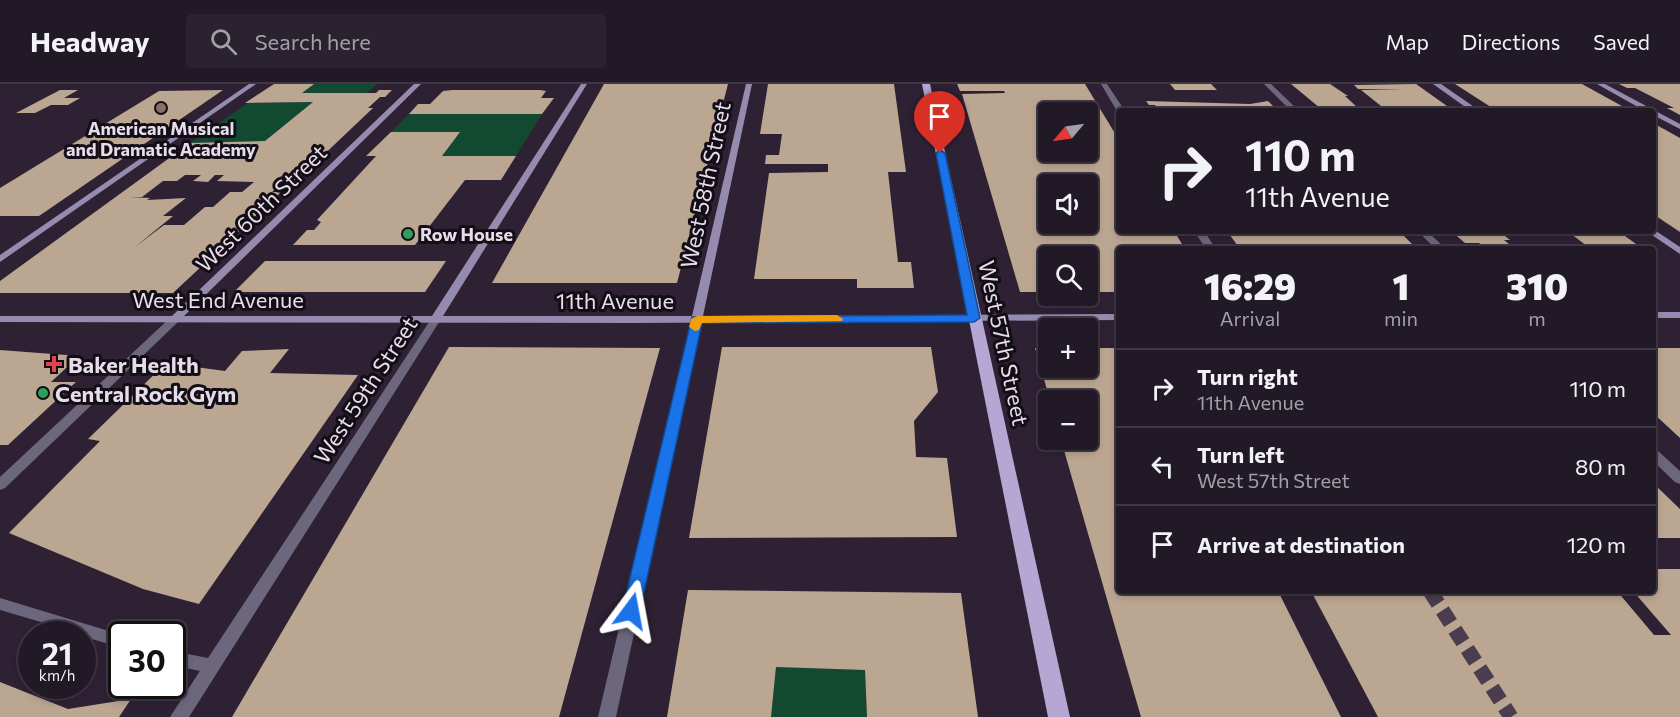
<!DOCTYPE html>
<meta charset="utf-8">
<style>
:root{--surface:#221927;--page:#2a222f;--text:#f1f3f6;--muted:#a2a0a7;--line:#3f3844}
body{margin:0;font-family:Commissioner,sans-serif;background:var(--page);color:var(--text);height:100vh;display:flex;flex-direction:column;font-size:22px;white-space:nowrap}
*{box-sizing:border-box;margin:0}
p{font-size:20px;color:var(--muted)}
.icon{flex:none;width:33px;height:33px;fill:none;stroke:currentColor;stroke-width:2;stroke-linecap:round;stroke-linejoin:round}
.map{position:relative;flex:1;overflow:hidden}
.details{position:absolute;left:1116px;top:162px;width:540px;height:348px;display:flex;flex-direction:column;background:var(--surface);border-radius:6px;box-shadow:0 3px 9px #0003,0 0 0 2px var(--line)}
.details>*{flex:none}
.banner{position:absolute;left:1116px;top:24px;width:540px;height:126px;border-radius:6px;box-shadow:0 3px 9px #0003,0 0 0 2px var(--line);background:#221927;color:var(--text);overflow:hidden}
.needle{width:39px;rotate:241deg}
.buttons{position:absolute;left:1038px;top:18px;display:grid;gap:12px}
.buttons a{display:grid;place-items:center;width:60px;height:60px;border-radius:6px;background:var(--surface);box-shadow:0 3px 9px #0003,0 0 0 2px var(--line);font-size:30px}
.speed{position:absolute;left:18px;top:537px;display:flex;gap:12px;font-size:30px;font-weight:700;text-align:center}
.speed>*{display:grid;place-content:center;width:78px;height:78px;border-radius:50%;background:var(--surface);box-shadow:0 3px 9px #0003,0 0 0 2px var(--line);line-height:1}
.speed small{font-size:15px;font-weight:400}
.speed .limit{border:3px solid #111;border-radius:9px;background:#fff;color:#111}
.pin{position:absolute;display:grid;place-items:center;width:51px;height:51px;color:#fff;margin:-62px -26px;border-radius:50% 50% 50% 0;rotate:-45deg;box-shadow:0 0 6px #0007}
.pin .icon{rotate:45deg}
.me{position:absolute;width:66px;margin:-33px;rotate:13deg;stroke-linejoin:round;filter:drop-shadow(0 0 4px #0008)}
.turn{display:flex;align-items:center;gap:21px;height:126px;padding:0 30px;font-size:27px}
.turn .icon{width:78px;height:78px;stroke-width:2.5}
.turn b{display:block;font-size:42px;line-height:51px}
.eta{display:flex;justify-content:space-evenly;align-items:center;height:102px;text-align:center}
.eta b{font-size:36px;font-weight:800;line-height:42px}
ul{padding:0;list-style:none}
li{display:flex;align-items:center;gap:18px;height:78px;padding:0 30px;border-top:2px solid var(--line)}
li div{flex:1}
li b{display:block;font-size:22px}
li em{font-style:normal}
header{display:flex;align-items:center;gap:36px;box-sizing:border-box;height:84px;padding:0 30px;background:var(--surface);border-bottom:2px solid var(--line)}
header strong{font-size:28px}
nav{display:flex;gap:33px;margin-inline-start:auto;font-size:21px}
.search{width:420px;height:54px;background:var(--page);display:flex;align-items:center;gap:15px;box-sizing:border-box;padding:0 21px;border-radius:6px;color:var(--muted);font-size:22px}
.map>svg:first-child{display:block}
.green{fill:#114a31}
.building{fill:#bba692;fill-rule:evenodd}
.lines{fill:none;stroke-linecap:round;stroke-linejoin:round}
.street-tunnel{stroke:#4a3d4f;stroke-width:15;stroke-dasharray:15 8;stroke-linecap:butt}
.street{fill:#6d677d;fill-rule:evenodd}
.secondary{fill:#958bae;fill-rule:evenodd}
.primary{fill:#b4a7d4;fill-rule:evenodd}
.route{fill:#1a73e8;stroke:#114b97;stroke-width:1.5}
.slow{fill:#f59e0b}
.education-dot{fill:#8d6e63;stroke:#130d16;stroke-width:2}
.leisure-dot{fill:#2e9e5b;stroke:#130d16;stroke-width:2}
.health-dot{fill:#e0444e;stroke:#130d16;stroke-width:2}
.labels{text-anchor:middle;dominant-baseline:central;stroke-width:6;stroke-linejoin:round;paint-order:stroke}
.far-poi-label{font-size:18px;font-weight:bold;fill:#e6ddea;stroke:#130d16}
.street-label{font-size:22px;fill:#e6ddea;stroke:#130d16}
.poi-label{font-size:22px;font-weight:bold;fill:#e6ddea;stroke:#130d16;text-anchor:start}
</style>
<header>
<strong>Headway</strong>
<div class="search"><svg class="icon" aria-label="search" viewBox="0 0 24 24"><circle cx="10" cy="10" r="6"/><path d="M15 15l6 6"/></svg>Search here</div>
<nav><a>Map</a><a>Directions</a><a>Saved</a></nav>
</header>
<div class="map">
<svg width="1680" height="633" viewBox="0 0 1680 633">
<rect width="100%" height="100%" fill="#2e2134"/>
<path class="green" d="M314,0H377L367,9H302Z
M313,18L265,57L190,59L248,19Z
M409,30H542L516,72H442L459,48H391Z
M776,583L865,586L867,633H771Z"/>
<path class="building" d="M274,0H314L302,9H376L379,6H392L385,13H380L368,24H373L295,98H283L272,108H281L173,209H0V197L190,59L265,57L313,18L245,19ZM185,91H201L193,97L208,98L215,91H224L217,97L254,98L242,108H230L213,123H205L184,141H164L135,163L173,132H163L186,114L147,116L150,114L130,113H142L163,97H177Z
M604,0H728L677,199H492Z
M768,0H894L906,88H888L898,178H911L914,204H857V195H754L769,89L828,88V80H765L766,71H779L782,50H760Z
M957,0H1085L1119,56V147H1174L1185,165H1119V208H1088V172H1048V208H1020L962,10L1005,9L1004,7H960ZM1048,28H1088V68H1048ZM1048,100H1088V140H1048Z
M1170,0H1211L1217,6H1175Z
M1291,0H1330L1348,12H1345L1358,24H1320Z
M1416,0L1447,22H1381L1361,6H1404L1358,5L1354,1Z
M1455,0H1582L1631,27H1497Z
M1619,0H1680V31L1667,24H1674L1635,4H1627Z
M60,6H78L64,14H80L68,21H51L35,29H16Z
M223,6L39,132H0V104L159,7Z
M452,6H540L546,7L541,14H554L542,30H409L418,20H430L443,7Z
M1146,17L1250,20L1268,17L1278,27H1159L1155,21H1149Z
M1653,39L1680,54V148L1653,130Z
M391,48H460L442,72H516L501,96H465L415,161H293L307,146H314L321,138L317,136L376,72H366Z
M1227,147H1399L1417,165H1240Z
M1451,147H1499L1510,156H1504L1515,165H1486L1479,159H1465Z
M1567,147H1618L1643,165H1591Z
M265,177H446L425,208H234Z
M449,263L660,264L559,633H232Z
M722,263H931L938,308L914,337L916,373L947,374L957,453L689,454Z
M1035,264H1048V284H1088V264H1119V507H1278L1341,633H1141L1061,356H1088V316H1050Z
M1653,264H1680V354L1653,329Z
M289,265L270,289L358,291L199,520L143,505L9,449L100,357L88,355L166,279L225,287L242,267Z
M0,266L79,272L51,298H76L8,361H0Z
M1653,399L1680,425V454H1653Z
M1653,485H1680V633H1378L1311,507H1617L1654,551H1671L1633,507H1653Z
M688,506L961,509L978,633H867L865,586L776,583L771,633H667Z
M0,598L68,625L131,615L119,633H0Z"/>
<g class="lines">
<path class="street-tunnel" d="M1430,507L1511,633"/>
<path class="street" d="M1101,0H1107L1125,27L1118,29Z
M1264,0H1271L1299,27H1291Z
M1194,147H1204L1216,165H1206Z
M1417,147H1427L1446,165H1436Z
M175,232L180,235L179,237L5,404L0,406V393L171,233Z
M436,232L441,235L189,633H170L200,587L172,581V567L208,574L431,235Z
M697,232L702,235L616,633H598L692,235Z
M1653,366L1658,367L1680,387V400L1675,398L1653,377Z
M0,514L122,551V564L82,552V550L0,526Z"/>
<path class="secondary" d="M249,0H256L0,178V171Z
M414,0H421L184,232H432L581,0H587L443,232H692L746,0H752L703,232L1119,230V236L634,239L0,238V232H172Z
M1433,0H1441L1480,27H1471Z
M1597,0H1605L1680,40V45L1653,31V27H1645Z
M1653,145L1680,163V170L1646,147H1653Z
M1653,228H1680V234H1653Z"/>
<path class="primary" d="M922,0H930L1070,633H1048Z"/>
</g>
<path class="route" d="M940,66L945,69L980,234L974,238L702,239L640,527L637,532L631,534L625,532L622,527L692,233L967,231L936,69Z"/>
<path class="slow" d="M837,231L843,235L842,237L702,239L699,246L695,247L689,243L691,235L697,232Z"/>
<circle class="education-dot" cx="161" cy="24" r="6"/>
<g class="leisure-dot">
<circle cx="408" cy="150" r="6"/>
<circle cx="43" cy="309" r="6"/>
</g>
<path class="health-dot" d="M51 271h6v6h6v6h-6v6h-6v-6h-6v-6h6z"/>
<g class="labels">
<g class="far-poi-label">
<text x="161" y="44">American Musical<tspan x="161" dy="21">and Dramatic Academy</tspan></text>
<text x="420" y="150" text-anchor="start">Row House</text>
</g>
<g class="street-label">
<text transform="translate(705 101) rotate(-78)">West 58th Street</text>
<text transform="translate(261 124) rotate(-44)">West 60th Street</text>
<text x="218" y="215">West End Avenue</text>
<text x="615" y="216">11th Avenue</text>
<text transform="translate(1004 259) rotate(78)">West 57th Street</text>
<text transform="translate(365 306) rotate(-57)">West 59th Street</text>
</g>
<g class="poi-label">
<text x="68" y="280">Baker Health</text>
<text x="55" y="309">Central Rock Gym</text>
</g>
</g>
</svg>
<div class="buttons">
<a><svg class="needle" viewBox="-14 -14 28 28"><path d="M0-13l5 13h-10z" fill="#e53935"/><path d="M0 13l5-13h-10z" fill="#a2a0a7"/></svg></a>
<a><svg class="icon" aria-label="sound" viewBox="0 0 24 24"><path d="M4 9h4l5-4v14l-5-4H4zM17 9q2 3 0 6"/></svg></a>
<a><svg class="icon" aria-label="search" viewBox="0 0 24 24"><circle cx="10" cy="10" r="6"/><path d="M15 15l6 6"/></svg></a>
<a>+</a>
<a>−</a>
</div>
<div class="speed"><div>21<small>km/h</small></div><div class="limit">30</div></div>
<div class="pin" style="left:940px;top:69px;background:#d93025"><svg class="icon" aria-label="arrive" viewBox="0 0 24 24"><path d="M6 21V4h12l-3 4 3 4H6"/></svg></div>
<svg class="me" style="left:631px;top:527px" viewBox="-20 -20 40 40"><path d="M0-17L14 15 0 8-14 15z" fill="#1a73e8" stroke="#fff" stroke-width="4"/></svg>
<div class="banner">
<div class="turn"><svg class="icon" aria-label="right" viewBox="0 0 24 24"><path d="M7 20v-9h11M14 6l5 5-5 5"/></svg><div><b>110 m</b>11th Avenue</div></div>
</div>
<section class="details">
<div class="eta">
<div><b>16:29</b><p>Arrival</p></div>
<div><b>1</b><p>min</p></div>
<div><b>310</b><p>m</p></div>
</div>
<ul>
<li><svg class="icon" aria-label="right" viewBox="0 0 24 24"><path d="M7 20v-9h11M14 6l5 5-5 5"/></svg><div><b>Turn right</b><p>11th Avenue</p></div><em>110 m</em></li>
<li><svg class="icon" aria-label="left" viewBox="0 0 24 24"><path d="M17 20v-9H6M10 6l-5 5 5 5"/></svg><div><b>Turn left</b><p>West 57th Street</p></div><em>80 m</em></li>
<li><svg class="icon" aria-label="arrive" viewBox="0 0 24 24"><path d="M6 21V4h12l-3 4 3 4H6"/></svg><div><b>Arrive at destination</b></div><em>120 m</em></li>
</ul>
</section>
</div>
